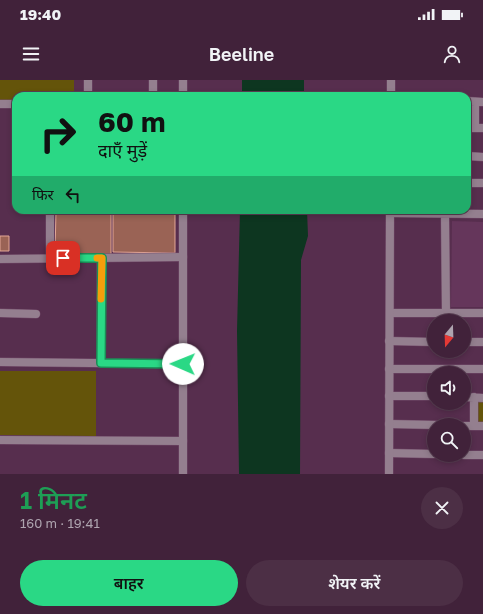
<!DOCTYPE html>
<html lang="hi">
<meta charset="utf-8">
<style>
:root{--surface:#41223a;--page:#4c2f45;--text:#f1f3f6;--muted:#aea4af;--line:#5a3f54;--accent:#2ad885}
body{margin:0;font-family:"Golos Text","Noto Sans Devanagari",sans-serif;background:var(--page);color:var(--text);height:100vh;display:flex;flex-direction:column;font-size:15px;white-space:nowrap}
*{box-sizing:border-box;margin:0}
p{font-size:13px;color:var(--muted)}
.icon{flex:none;width:22px;height:22px;fill:none;stroke:currentColor;stroke-width:2;stroke-linecap:round;stroke-linejoin:round}
.map{position:relative;height:394px;overflow:hidden}
.side{display:flex;flex-direction:column;background:var(--surface);flex:1}
.side>*{flex:none}
.hud{position:absolute;left:12px;top:12px;width:459px;height:122px;border-radius:12px;box-shadow:0 2px 6px #0003,0 0 0 1px var(--line);background:#2ad885;color:#111;overflow:hidden}
.needle{width:26px;rotate:199deg}
.tools{position:absolute;left:427px;top:234px;display:grid;gap:8px}
.tools a{display:grid;place-items:center;width:44px;height:44px;border-radius:50%;background:var(--surface);box-shadow:0 2px 6px #0003,0 0 0 1px var(--line);font-size:20px}
.pin{position:absolute;display:grid;place-items:center;width:34px;height:34px;color:#fff;margin:-17px;border-radius:8px;box-shadow:0 2px 6px #0006}
.me{position:absolute;width:44px;margin:-22px;rotate:271deg;stroke-linejoin:round;filter:drop-shadow(0 0 3px #0008)}
.turn{display:flex;align-items:center;gap:14px;height:84px;padding:0 20px;font-size:18px}
.turn .icon{width:52px;height:52px;stroke-width:2.5}
.turn b{display:block;font-size:28px;line-height:34px}
.then{display:flex;align-items:center;height:38px;padding:0 20px;background:#0003;gap:8px;font-size:15px}
.round{display:grid;place-items:center;flex:none;width:42px;height:42px;border-radius:21px;background:var(--page)}
.headline{display:flex;align-items:center;justify-content:space-between;height:68px;padding:0 20px}
h1{font-size:24px;font-weight:600;line-height:30px;color:#1e9e55}
.button{display:flex;gap:8px;margin-top:auto;padding:8px 20px}
.button a{flex:1;height:46px;border-radius:24px;background:var(--accent);color:#111;font-size:16px;font-weight:600;line-height:46px;text-align:center}
.button a+a{background:var(--page);color:var(--text)}
.status{display:flex;justify-content:space-between;align-items:center;height:28px;padding:0 20px;background:var(--surface);direction:ltr}
.status svg{height:11px;fill:currentColor}
header{display:flex;justify-content:space-between;align-items:center;height:52px;padding:0 20px;background:var(--surface);font-size:18px;font-weight:600}
.map>svg:first-child{display:block}
.built{fill:#65365b}
.green{fill:#64540a}
.water{fill:#0d3620}
.building{fill:#9a6355;stroke:#e2a696}
.lines{fill:none;stroke-linecap:round;stroke-linejoin:round}
.minor-casing{stroke:#734c6a;stroke-width:9}
.tertiary-casing{stroke:#734c6a;stroke-width:9}
.minor{stroke:#947f8f;stroke-width:8}
.tertiary{stroke:#947f8f;stroke-width:8}
.route-casing{stroke:#1b8c56;stroke-width:10}
.route{stroke:#2ad885;stroke-width:7}
.slow{stroke:#f59e0b;stroke-width:7}
</style>
<div class="status"><b>19:40</b><svg viewBox="0 0 49 12"><path d="M0 12V9h3v3zM5 12V6h3v6zM10 12V3h3v9zM15 12V0h3v12zM26 1h20v11H26zM47 4h2v5h-2z"/></svg></div>
<header><svg class="icon" aria-label="menu" viewBox="0 0 24 24"><path d="M4 6h16M4 12h16M4 18h16"/></svg>Beeline<svg class="icon" aria-label="person" viewBox="0 0 24 24"><circle cx="12" cy="8" r="4"/><path d="M4 21q1-7 8-7t8 7"/></svg></header>
<div class="map">
<svg width="483" height="394" viewBox="0 0 483 394">
<rect width="100%" height="100%" fill="#572e4e"/>
<path class="built" d="M452,141L483,142V227H451Z"/>
<path class="green" d="M0,0H74V16H16V20H0Z
M0,291H96V356L0,355Z
M478,321H483V343H478Z"/>
<path class="water" d="M242,0H304V16H242Z
M240,130H307L308,156L301,180L300,394H239L237,251Z"/>
<path class="building" d="M56,130H111V175L55,174Z
M113,130H175V173L113,172Z
M0,156H9V171H0Z"/>
<g class="lines">
<defs>
<path id="minor" d="M88,0V16
M153,16V0
M467,21L483,22
M0,24H16
M467,48H483
M475,48V22
M467,76L483,77
M467,103H483
M390,133L483,134
M445,134L446,233
M50,178V130
M0,179L183,177
M0,233L36,234
M390,233H483
M389,261L434,262
M464,262H483
M0,282L183,284
M101,283V178
M389,289H483
M389,316H434
M464,317L483,318
M389,344L438,345
M464,346H483
M474,346V317
M0,360L183,361
M389,373L434,374
M464,375H483"/>
<path id="tertiary" d="M183,16V0
M391,16V0
M183,394V130
M389,394L390,130"/>
</defs>
<use href="#minor" class="minor-casing"/>
<use href="#tertiary" class="tertiary-casing"/>
<use href="#minor" class="minor"/>
<use href="#tertiary" class="tertiary"/>
</g>
<g class="lines">
<defs>
<path id="route" d="M63,178H102L101,283L183,284"/>
</defs>
<use href="#route" class="route-casing"/>
<use href="#route" class="route"/>
<path class="slow" d="M97,178H102L101,219"/>
</g>
</svg>
<div class="tools">
<a><svg class="needle" viewBox="-14 -14 28 28"><path d="M0-13l5 13h-10z" fill="#e53935"/><path d="M0 13l5-13h-10z" fill="#aea4af"/></svg></a>
<a><svg class="icon" aria-label="sound" viewBox="0 0 24 24"><path d="M4 9h4l5-4v14l-5-4H4zM17 9q2 3 0 6"/></svg></a>
<a><svg class="icon" aria-label="search" viewBox="0 0 24 24"><circle cx="10" cy="10" r="6"/><path d="M15 15l6 6"/></svg></a>
</div>
<div class="pin" style="left:63px;top:178px;background:#d93025"><svg class="icon" aria-label="arrive" viewBox="0 0 24 24"><path d="M6 21V4h12l-3 4 3 4H6"/></svg></div>
<svg class="me" style="left:183px;top:284px" viewBox="-20 -20 40 40"><circle r="19" fill="#fff"/><path d="M0-13L10 11 0 6-10 11z" fill="#2ad885"/></svg>
<div class="hud">
<div class="turn"><svg class="icon" aria-label="right" viewBox="0 0 24 24"><path d="M7 20v-9h11M14 6l5 5-5 5"/></svg><div><b>60 m</b>दाएँ मुड़ें</div></div>
<div class="then">फिर<svg class="icon" aria-label="left" viewBox="0 0 24 24"><path d="M17 20v-9H6M10 6l-5 5 5 5"/></svg></div>
</div>
</div>
<section class="side">
<div class="headline"><div><h1>1 मिनट</h1><p>160 m · 19:41</p></div><a class="round"><svg class="icon" aria-label="close" viewBox="0 0 24 24"><path d="M6 6l12 12M18 6L6 18"/></svg></a></div>
<div class="button"><a>बाहर</a><a>शेयर करें</a></div>
</section>
